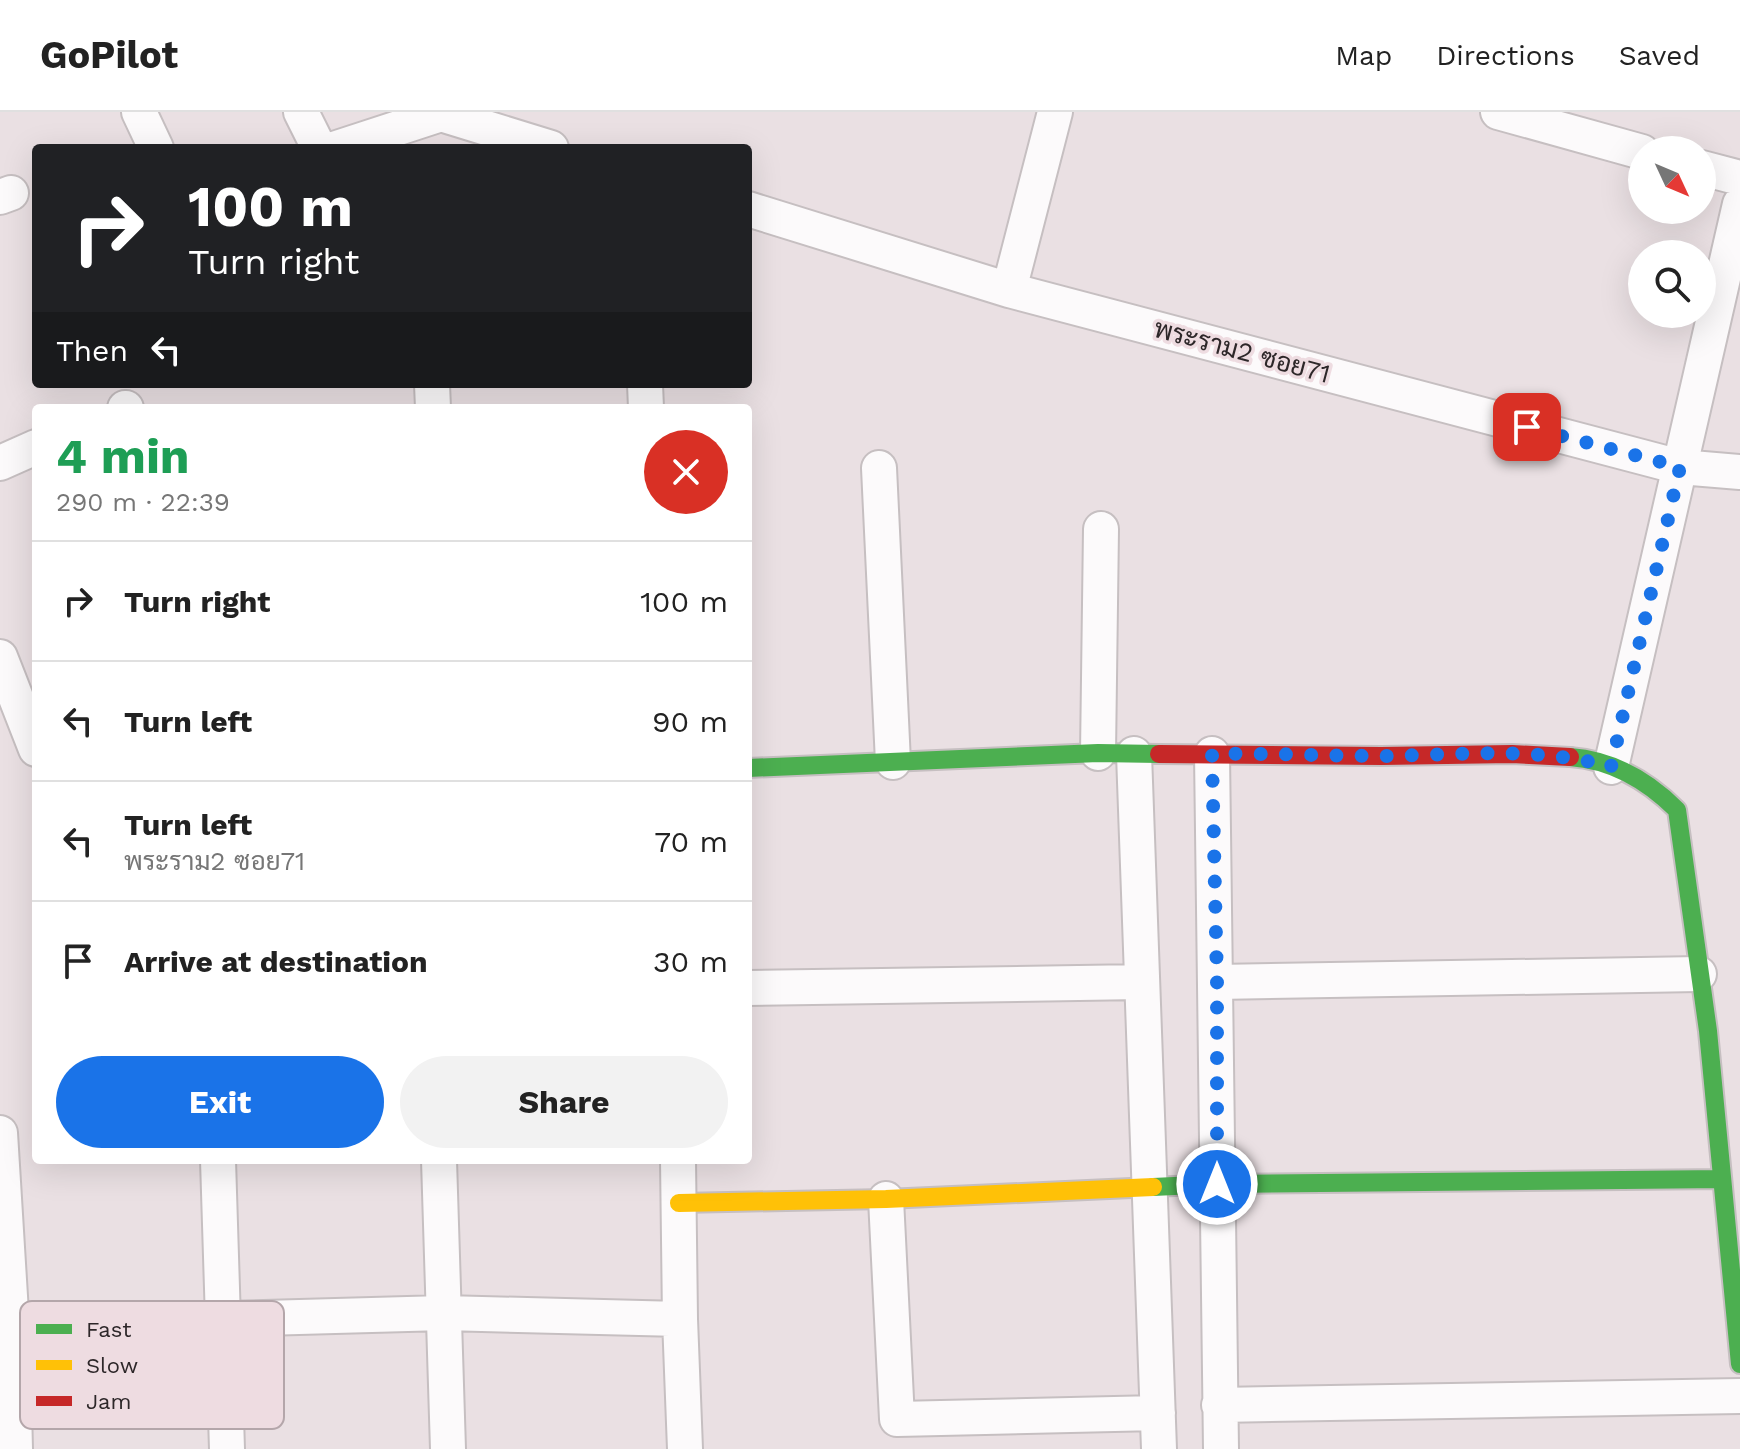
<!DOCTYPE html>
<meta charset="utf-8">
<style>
:root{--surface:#fff;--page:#f2f2f2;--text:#222;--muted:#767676;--line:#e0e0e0;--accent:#1a73e8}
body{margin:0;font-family:"Work Sans",Sarabun,sans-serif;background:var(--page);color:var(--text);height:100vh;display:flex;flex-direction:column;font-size:30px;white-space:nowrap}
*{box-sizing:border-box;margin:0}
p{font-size:26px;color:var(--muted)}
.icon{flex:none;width:44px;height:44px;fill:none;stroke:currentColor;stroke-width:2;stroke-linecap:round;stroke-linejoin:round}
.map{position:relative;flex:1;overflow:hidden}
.details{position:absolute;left:32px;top:292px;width:720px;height:760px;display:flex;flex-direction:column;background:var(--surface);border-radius:8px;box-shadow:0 8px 32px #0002}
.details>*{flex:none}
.top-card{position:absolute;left:32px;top:32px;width:720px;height:244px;border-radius:8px;box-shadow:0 8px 32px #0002;background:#202124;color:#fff;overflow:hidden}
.needle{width:52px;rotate:134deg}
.fabs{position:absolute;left:1628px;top:24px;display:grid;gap:16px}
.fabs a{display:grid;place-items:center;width:88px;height:88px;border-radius:50%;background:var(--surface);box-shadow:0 8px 32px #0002;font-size:40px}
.pin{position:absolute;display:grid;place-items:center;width:68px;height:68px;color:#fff;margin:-34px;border-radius:16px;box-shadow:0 4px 12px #0006}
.me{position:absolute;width:88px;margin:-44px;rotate:0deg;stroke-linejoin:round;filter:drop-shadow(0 0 6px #0008)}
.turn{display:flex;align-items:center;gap:28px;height:168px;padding:0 24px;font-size:36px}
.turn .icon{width:104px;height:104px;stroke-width:2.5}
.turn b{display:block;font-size:56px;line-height:68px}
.then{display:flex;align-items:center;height:76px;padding:0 24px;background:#0003;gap:16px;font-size:30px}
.round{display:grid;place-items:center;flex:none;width:84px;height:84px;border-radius:42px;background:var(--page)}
.headline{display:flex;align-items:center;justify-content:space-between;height:136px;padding:0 24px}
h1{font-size:48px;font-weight:700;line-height:60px;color:#1e9e55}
.cta{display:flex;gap:16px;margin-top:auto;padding:16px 24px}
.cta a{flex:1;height:92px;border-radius:48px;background:var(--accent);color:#fff;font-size:32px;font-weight:700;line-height:92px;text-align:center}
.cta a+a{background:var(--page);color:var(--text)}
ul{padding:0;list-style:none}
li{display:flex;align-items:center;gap:24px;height:120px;padding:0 24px;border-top:2px solid var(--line)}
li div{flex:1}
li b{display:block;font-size:30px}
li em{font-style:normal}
header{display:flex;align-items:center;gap:48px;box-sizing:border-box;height:112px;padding:0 40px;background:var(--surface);border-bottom:2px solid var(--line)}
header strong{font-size:38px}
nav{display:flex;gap:44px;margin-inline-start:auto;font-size:28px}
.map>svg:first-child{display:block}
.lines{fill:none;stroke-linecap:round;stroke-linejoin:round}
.street-casing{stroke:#c6bfc1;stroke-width:38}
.fast-casing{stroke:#c6bfc1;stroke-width:22}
.slow-casing{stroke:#c6bfc1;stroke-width:22}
.jam-casing{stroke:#c6bfc1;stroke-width:22}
.street{stroke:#fcfafb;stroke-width:34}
.fast{stroke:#4caf50;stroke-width:18}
.slow{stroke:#ffc107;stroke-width:18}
.jam{stroke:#c62828;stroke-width:18}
.route{stroke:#1a73e8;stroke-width:14;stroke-dasharray:0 25.2}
.labels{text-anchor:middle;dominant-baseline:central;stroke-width:7;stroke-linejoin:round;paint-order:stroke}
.street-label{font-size:26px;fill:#2d2729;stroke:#eedce1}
.key{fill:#eedce1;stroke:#b4a6aa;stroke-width:2}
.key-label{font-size:22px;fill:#2d2729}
</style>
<header>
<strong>GoPilot</strong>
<nav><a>Map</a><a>Directions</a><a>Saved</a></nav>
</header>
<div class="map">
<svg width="1740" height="1337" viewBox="0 0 1740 1337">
<rect width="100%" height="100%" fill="#eae0e3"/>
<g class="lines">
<defs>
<path id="street" d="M139,0L156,36
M301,0L319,36
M1498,0L1642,40
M337,36L441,2L551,36
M1702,56L1740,66
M0,85L11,81
M748,97L1009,178L1680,355L1740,360
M1009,178L1055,0
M432,272L433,296
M645,272L646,296
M125,296H126
M0,351L36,335
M879,356L893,650
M0,545L36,637
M1098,641L1101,417
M1134,642L1159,1337
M1212,642L1221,1337
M1611,655L1740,92
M1217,870L1699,862
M748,876L1141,870
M0,1021L12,1217L15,1337
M218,1048L227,1337
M439,1048L448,1337
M678,1048L680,1207L685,1337
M886,1087L897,1307L1158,1301
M0,1217L225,1207L444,1201L680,1207
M1219,1293L1740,1284"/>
<path id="fast" d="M1570,645C1612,648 1648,669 1677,698L1708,919L1740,1252
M748,656L1098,641L1159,642
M1153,1075L1217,1072L1722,1067"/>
<path id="slow" d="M679,1091L886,1087L1153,1075"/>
<path id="jam" d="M1159,642L1381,644L1512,642L1570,645"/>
</defs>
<use href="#street" class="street-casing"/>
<use href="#fast" class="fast-casing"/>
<use href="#slow" class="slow-casing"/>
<use href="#jam" class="jam-casing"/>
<use href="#street" class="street"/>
<use href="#fast" class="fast"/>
<use href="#slow" class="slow"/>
<use href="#jam" class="jam"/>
</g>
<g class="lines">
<path class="route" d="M1217,1072V870L1212,642C1269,641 1327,644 1384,644C1459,643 1538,634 1611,655L1680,355L1527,315"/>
</g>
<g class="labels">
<g class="street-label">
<text transform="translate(1242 239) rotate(15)">พระราม2 ซอย71</text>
</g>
</g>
<rect x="20" y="1189" width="264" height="128" rx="12" class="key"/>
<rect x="36" y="1212" width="36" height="10" fill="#4caf50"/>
<rect x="36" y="1248" width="36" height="10" fill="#ffc107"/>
<rect x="36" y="1284" width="36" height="10" fill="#c62828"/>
<g class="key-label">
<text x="86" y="1225">Fast</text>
<text x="86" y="1261">Slow</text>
<text x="86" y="1297">Jam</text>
</g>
</svg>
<div class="fabs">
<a><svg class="needle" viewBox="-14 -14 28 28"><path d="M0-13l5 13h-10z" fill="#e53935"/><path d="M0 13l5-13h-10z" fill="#767676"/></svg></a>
<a><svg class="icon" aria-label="search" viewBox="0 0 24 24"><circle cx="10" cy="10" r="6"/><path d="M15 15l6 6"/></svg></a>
</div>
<div class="pin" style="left:1527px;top:315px;background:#d93025"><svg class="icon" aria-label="arrive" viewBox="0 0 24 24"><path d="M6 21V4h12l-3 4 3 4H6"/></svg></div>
<svg class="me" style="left:1217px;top:1072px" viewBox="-20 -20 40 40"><circle r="17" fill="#1a73e8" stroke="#fff" stroke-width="3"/><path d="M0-11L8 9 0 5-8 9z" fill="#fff"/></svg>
<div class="top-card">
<div class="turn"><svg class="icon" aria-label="right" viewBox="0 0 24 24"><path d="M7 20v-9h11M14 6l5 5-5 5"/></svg><div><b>100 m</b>Turn right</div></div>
<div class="then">Then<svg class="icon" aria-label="left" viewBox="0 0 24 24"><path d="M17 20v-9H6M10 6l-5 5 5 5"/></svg></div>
</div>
<section class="details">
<div class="headline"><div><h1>4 min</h1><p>290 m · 22:39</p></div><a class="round" style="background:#d93025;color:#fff"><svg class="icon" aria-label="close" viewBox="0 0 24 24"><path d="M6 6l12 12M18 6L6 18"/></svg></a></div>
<ul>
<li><svg class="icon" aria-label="right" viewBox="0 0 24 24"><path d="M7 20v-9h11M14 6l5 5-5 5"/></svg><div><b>Turn right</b></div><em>100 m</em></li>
<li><svg class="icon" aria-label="left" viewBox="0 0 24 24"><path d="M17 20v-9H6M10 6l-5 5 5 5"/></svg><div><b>Turn left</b></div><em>90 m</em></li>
<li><svg class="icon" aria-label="left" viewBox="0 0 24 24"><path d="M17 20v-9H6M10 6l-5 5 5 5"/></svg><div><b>Turn left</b><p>พระราม2 ซอย71</p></div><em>70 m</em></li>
<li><svg class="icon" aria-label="arrive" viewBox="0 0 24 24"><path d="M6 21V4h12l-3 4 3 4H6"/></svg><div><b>Arrive at destination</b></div><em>30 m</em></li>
</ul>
<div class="cta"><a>Exit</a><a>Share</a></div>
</section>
</div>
